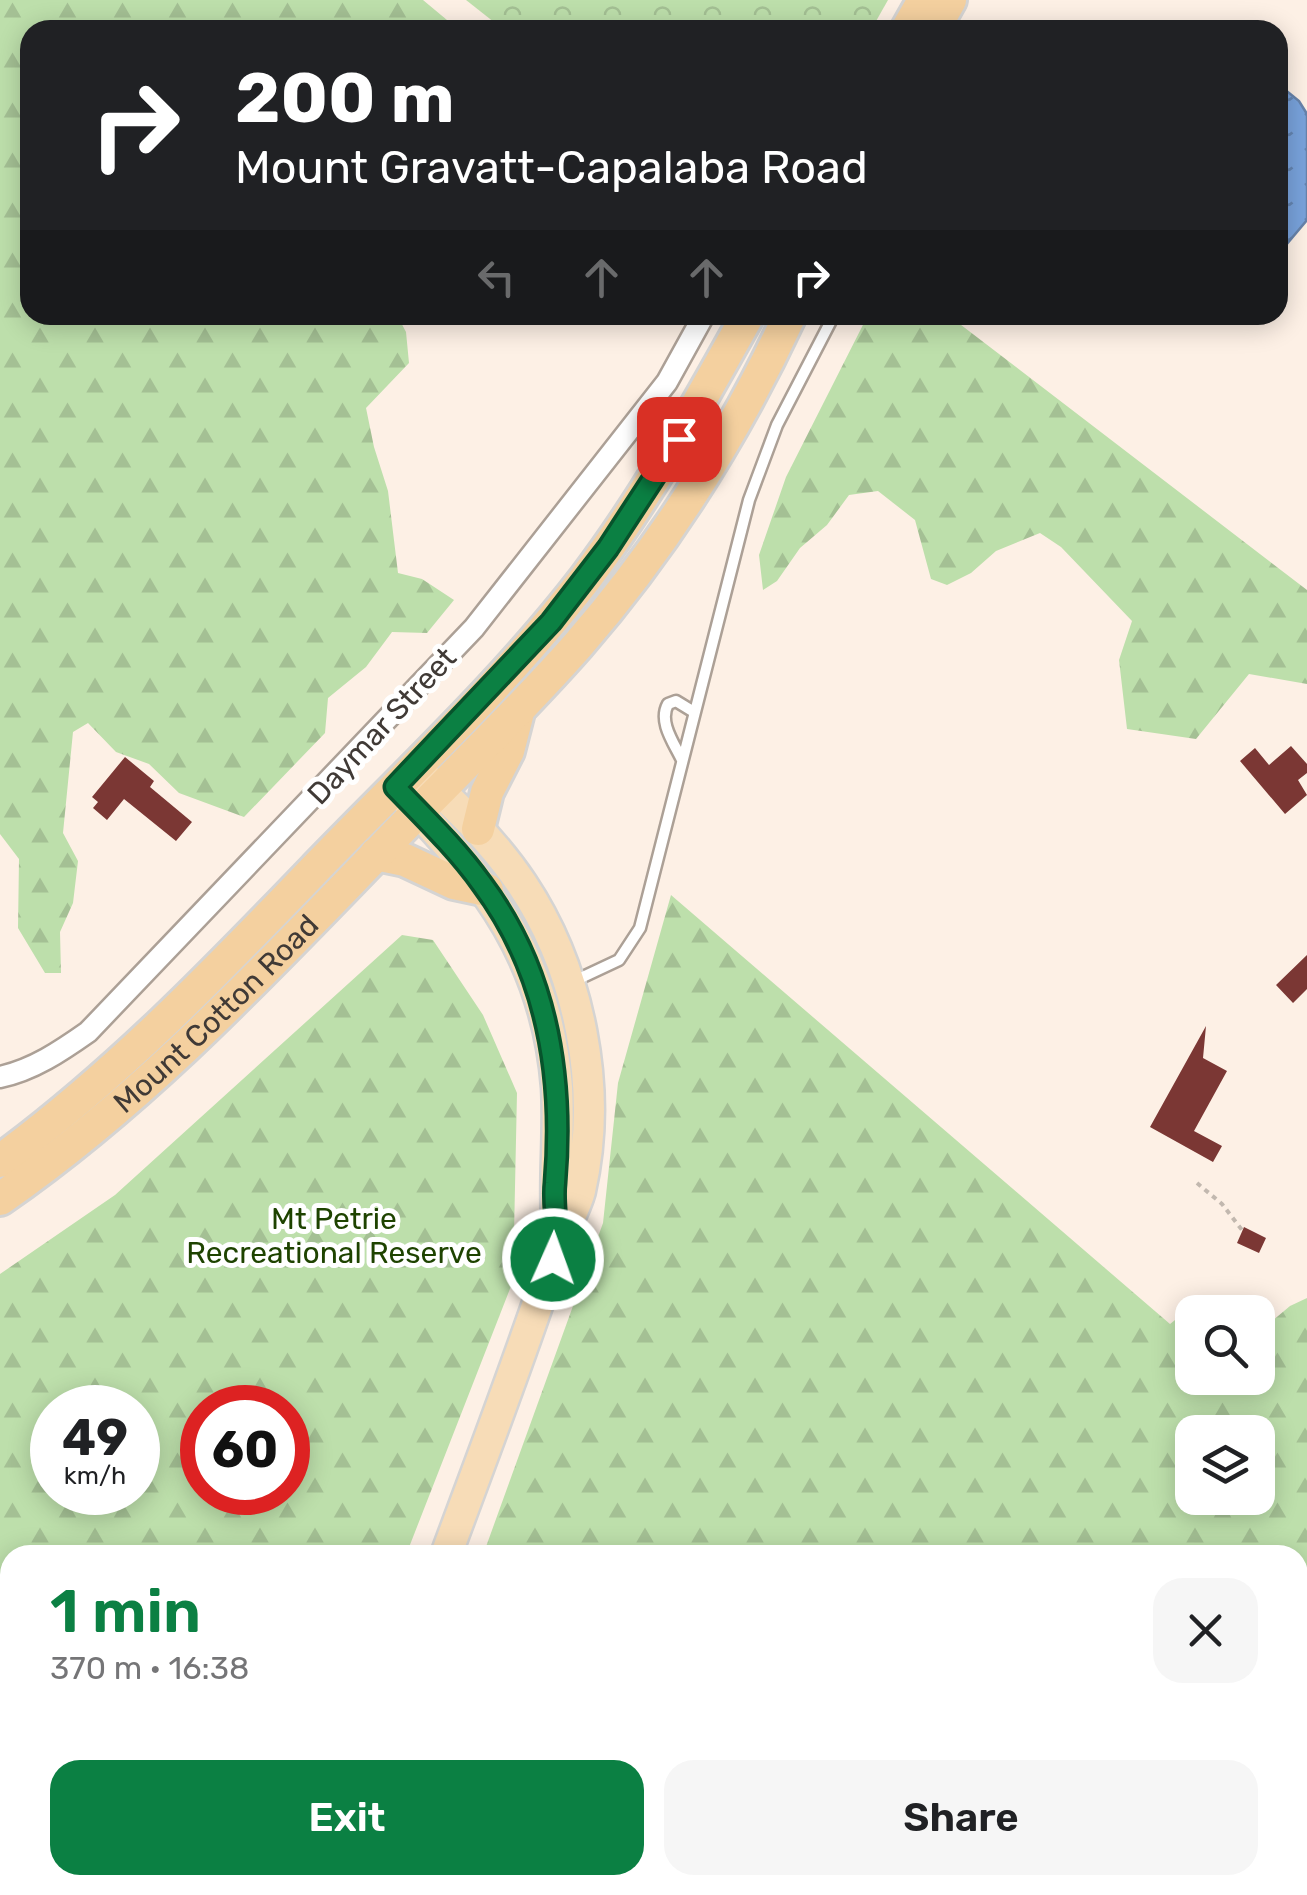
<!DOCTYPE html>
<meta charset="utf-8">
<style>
:root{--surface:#fff;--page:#f6f6f6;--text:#202124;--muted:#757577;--accent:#0b8043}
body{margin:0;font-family:Rubik,sans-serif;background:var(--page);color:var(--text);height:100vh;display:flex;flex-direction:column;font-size:38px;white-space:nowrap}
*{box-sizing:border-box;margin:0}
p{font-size:32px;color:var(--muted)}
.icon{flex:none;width:55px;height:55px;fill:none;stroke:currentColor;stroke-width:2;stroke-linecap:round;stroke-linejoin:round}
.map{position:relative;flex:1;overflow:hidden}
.side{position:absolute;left:0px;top:1545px;width:1308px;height:350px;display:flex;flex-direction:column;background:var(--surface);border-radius:30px 30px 0 0;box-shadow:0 5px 25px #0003}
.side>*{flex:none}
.guide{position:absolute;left:20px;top:20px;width:1268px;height:305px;border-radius:30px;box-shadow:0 5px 25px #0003;background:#202124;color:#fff;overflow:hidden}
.fabs{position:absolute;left:1175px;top:1295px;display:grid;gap:20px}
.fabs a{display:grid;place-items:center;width:100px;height:100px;border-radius:20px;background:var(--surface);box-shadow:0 5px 25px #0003;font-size:50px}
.speed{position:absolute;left:30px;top:1385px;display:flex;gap:20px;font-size:50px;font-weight:700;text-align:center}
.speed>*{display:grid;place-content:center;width:130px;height:130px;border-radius:50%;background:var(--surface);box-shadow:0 5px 25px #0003;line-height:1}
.speed small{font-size:25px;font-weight:400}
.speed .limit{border:15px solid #d22;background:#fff;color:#111}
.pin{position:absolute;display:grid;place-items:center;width:85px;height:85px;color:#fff;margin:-42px;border-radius:20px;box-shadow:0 5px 15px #0006}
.me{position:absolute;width:110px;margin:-55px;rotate:2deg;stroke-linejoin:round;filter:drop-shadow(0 0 8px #0008)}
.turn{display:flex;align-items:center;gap:35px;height:210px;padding:0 50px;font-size:45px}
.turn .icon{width:130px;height:130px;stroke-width:2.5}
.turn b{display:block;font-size:70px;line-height:85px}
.lanes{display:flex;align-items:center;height:95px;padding:0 50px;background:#0003;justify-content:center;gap:50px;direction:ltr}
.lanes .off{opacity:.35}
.round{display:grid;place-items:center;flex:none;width:105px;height:105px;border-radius:30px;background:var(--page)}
.head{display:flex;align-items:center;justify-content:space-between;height:170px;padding:0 50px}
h1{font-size:60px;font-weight:600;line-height:75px;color:var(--accent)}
.primary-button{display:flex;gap:20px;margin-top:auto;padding:20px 50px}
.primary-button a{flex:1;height:115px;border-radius:30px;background:var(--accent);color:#fff;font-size:40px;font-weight:600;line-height:115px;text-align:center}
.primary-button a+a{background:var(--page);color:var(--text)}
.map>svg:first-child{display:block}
.forest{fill:url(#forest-firs);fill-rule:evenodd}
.park{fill:url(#park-crowns)}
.water{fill:url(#water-ripples);stroke:#6783aa;stroke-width:2.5}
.building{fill:#7b3734}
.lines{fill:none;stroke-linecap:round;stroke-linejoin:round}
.service-casing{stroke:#aca096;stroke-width:15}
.minor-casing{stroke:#aca096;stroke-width:25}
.primary-casing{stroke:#d5d4d3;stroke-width:35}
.trunk-casing{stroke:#d5d4d3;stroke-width:38}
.path{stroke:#c2b8af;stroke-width:4;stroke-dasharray:5 5;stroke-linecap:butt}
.service{stroke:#fff;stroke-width:10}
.minor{stroke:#fff;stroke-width:20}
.primary{stroke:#f7dcb7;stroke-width:30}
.trunk{stroke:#f4d09f;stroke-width:32}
.route-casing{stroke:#07532c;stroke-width:25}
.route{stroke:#0b8043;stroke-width:18}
.labels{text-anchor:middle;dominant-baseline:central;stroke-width:10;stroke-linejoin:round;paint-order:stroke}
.street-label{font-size:30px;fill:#403a36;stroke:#fff}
.park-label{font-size:30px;fill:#1e4300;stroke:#fff}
</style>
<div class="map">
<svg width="1307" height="1895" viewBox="0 0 1307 1895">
<defs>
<pattern id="forest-firs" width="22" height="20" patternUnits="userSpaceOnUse" patternTransform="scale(2.5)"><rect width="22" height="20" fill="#bddfab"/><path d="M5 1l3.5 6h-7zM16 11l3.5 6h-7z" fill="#a4c094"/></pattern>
<pattern id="park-crowns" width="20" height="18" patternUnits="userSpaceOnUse" patternTransform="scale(2.5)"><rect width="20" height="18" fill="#bddfab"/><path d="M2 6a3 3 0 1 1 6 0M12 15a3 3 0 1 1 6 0" fill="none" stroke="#a4c094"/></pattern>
<pattern id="water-ripples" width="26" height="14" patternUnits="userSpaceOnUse" patternTransform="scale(2.5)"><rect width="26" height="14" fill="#78a2db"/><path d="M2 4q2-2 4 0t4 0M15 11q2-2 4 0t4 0" fill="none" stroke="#6485b2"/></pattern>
</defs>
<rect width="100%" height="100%" fill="#fdf0e5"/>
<path class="forest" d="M0,0H423L459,30H30V315H397L406,332L409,363L366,408L374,447L388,491L398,573L422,579L454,600L427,633L392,632L366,667L328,698L325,733L244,817L179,793L149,764L116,752L88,723L73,732L63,833L78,861L73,903L60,932L61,973H45L18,928L19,859L0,834Z
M868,315H948L1307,590V684L1249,674L1196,739L1127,729L1119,660L1132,621L1061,547L1040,533L996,551L971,573L947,585L931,579L915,520L878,491L849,495L827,525L800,548L777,581L763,590L759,555L786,477Z
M671,895L1170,1324L1185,1312H1207H1192V1378H1258V1324L1266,1326L1290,1306L1307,1298V1895H918L921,1885H1298V1555H483L603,1223L618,1083ZM1192,1432H1258V1498H1192Z
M402,935L433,940L483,1015L517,1093L513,1281L406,1555H10V1885H277L273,1895H15L0,1883V1274L115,1195ZM52,1408H138V1492H52ZM202,1408H288V1492H202Z
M364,1885H403L400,1895H360Z"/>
<path class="park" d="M466,0H888L871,30H504Z"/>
<path class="water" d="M1278,84L1299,101L1307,114V220L1286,245L1278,242Z"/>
<path class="building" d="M1291,746L1307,764V773L1298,780L1307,795L1285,814L1240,761L1255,748L1269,765Z
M125,757L154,781L150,787L192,822L176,841L124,799L107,820L93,808L98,802L92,797Z
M1307,955V989L1293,1003L1276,985Z
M1206,1026L1203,1058L1227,1071L1194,1131L1222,1146L1213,1162L1150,1127Z
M1244,1227L1266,1238L1259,1253L1237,1243Z"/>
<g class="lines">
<defs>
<path id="service" d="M682,760C674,743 658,722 668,704L676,701L694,712
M570,983L619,960L640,928L749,500L777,425L834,315"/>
<path id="minor" d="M0,1077C33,1070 61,1051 88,1032L474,628L667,382L704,315"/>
<path id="primary" d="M414,767C453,803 492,839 522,884C580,971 603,1089 580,1191C575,1210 563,1228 557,1247C523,1351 484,1452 446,1555
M404,797C488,883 547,961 557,1087C560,1138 553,1188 558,1239
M322,1895L326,1885"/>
<g id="trunk">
<path d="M907,30L924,0"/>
<path d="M933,30L950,0"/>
<path d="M478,829L487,792L508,751L518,712"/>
<path d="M376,854L405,860L454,883L487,890"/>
<path d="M0,1161C117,1075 216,972 316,868C407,774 505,683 585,579C648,496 697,406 748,315"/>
<path id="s1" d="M0,1199C140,1102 255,980 373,858C441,787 513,719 578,645C665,545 734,435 790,315"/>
</g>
</defs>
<use href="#service" class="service-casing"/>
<use href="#minor" class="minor-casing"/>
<use href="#primary" class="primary-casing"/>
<use href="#trunk" class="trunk-casing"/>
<path class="path" d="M1197,1183L1222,1204L1242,1230
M0,1873L10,1878
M24,1885L47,1895"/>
<use href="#service" class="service"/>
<use href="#minor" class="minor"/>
<use href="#primary" class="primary"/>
<use href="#trunk" class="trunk"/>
</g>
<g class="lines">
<defs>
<path id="route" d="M553,1259C561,1233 552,1209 555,1183C564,1077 547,971 482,884C457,849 425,818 395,787L551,622L608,548L679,439"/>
</defs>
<use href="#route" class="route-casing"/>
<use href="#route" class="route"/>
</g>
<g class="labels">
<g class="street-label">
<text transform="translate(382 726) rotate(-47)">Daymar Street</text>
<text stroke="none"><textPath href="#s1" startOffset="285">Mount Cotton Road</textPath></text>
</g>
<g class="park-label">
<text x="334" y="1219">Mt Petrie<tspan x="334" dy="34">Recreational Reserve</tspan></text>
</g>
</g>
</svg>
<div class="fabs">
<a><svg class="icon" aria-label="search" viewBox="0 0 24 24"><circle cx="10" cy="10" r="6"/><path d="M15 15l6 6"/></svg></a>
<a><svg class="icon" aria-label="layers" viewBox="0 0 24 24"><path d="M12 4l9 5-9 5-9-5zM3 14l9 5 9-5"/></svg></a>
</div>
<div class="speed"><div>49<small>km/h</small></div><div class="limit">60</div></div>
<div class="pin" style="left:679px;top:439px;background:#d93025"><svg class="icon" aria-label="arrive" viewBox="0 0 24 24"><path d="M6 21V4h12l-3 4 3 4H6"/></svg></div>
<svg class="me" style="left:553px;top:1259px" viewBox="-20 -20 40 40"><circle r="17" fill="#0b8043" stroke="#fff" stroke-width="3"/><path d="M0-11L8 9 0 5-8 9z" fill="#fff"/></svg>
<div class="guide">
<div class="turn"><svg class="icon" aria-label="right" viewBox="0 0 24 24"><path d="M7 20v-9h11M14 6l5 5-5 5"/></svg><div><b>200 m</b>Mount Gravatt-Capalaba Road</div></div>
<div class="lanes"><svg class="icon off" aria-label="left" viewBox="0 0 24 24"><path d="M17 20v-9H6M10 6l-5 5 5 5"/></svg><svg class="icon off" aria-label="ahead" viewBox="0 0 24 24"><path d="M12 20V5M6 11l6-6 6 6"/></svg><svg class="icon off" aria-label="ahead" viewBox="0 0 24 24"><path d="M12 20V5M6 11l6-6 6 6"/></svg><svg class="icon" aria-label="right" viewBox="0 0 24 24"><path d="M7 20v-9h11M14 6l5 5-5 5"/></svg></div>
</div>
<section class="side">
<div class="head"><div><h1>1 min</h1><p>370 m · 16:38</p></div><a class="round"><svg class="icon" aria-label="close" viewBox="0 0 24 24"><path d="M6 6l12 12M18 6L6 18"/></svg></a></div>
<div class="primary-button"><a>Exit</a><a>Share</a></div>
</section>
</div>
